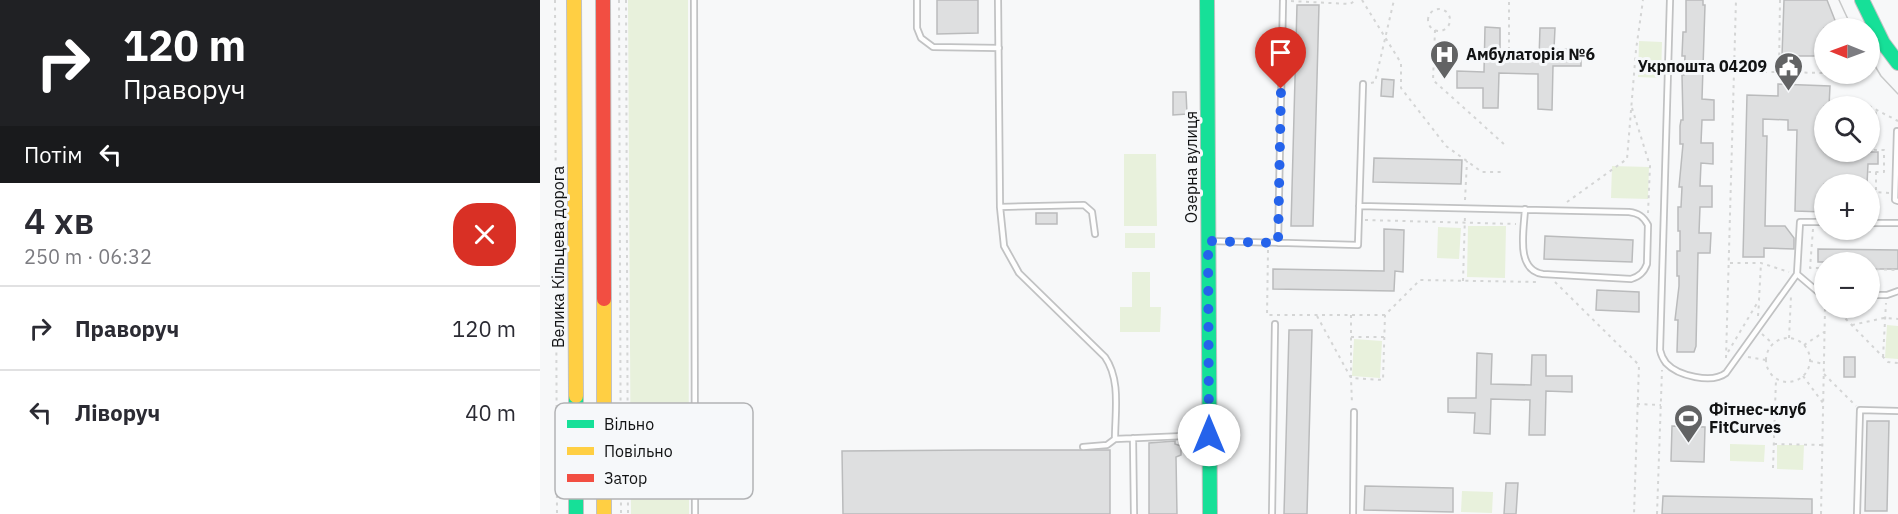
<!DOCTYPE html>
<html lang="uk">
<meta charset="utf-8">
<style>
:root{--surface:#fff;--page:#f2f2f3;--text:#2b2b33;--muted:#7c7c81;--line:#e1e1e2}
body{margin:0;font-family:"IBM Plex Sans",sans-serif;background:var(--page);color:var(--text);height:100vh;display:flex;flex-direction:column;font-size:22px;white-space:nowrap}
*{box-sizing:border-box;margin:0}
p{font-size:20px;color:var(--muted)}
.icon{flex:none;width:33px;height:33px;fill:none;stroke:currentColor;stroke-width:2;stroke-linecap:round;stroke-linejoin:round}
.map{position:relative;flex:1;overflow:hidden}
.sheet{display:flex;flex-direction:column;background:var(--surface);width:540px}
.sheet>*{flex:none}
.banner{background:#202124;color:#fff;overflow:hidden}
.needle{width:39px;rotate:271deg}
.controls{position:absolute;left:1274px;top:18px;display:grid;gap:12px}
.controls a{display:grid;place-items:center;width:66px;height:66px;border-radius:50%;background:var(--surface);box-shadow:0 2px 4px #0004;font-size:30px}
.pin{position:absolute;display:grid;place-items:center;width:51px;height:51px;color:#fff;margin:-62px -26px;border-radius:50% 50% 50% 0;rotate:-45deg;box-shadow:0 0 6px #0007}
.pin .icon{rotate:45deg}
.me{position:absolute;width:66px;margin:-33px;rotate:0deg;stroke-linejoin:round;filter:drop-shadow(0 0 4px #0008)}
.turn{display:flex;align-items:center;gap:21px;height:126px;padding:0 24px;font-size:27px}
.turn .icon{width:78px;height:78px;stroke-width:2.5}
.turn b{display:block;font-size:42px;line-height:51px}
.then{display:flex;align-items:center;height:57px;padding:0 24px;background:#0003;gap:12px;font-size:22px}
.round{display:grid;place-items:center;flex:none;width:63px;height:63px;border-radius:24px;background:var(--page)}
.summary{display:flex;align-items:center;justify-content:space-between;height:102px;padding:0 24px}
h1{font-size:36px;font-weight:600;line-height:45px}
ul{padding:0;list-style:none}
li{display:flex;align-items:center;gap:18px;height:84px;padding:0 24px;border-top:2px solid var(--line)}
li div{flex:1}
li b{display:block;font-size:22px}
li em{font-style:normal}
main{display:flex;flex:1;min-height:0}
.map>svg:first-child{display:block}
.green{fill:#e8f1dc}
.building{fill:#dedfe0;stroke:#babbbc;stroke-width:1.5}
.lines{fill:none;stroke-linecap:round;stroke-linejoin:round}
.lane-casing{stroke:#c1c2c3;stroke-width:8}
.fast-casing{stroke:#c1c2c3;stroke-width:16}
.slow-casing{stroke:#c1c2c3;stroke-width:16}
.jam-casing{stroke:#c1c2c3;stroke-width:16}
.path{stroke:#d4d5d5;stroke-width:2;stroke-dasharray:3 4.5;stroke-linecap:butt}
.lane{stroke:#fefefe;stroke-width:4.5}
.fast{stroke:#16e098;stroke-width:14}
.slow{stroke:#ffcf43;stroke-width:14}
.jam{stroke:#f24e42;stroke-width:14}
.tram{stroke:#c7c8c8;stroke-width:1.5}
.route{stroke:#2563eb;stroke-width:10;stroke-dasharray:0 18}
.labels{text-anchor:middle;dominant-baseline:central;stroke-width:6;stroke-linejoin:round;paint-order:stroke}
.poi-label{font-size:16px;font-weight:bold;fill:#121314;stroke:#f6f8fa;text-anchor:start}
.street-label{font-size:16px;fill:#121314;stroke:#f6f8fa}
.key{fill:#f6f8fa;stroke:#b2b3b5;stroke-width:1.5}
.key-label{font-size:16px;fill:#121314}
</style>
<main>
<section class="sheet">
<div class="banner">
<div class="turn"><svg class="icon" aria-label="right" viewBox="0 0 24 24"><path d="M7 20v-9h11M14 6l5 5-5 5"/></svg><div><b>120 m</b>Праворуч</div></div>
<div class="then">Потім<svg class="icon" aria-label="left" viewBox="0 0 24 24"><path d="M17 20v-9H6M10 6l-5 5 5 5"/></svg></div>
</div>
<div class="summary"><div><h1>4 хв</h1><p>250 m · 06:32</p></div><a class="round" style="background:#d93025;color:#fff"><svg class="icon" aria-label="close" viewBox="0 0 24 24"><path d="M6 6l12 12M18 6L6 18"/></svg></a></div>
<ul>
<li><svg class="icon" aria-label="right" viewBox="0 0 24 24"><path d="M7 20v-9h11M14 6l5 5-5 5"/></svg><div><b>Праворуч</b></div><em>120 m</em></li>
<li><svg class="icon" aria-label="left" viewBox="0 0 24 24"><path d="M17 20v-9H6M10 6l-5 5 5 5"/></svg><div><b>Ліворуч</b></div><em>40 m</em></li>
</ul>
</section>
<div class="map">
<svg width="1358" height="514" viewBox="0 0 1358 514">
<rect width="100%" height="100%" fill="#f7f8f9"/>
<path class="green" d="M88,0H148L149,514H91Z
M1099,41L1122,42L1121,78L1098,77Z
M584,154H616L617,226H584Z
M1072,166L1109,167L1108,199L1071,198Z
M928,226H966L965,278L927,277Z
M898,227L921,228L919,259L897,258Z
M585,233H615V248H585Z
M592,272H610V307H621L620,332H580V307H592Z
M1347,325L1358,326V359L1345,358Z
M814,339L842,341L840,378L812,376Z
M1190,444L1225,445L1224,462L1190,461Z
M1237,445H1264L1263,470L1237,469Z
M922,491L953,492L952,513L921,512Z"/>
<path class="building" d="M397,0H438V33L397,34Z
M1146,0H1163V5H1165L1162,99L1174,100V120H1162L1161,143H1173V164L1161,163L1160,186H1172V207H1160L1159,233H1171L1170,253H1158L1156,346L1154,352H1137L1138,320H1135L1139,286V276H1137V251H1140V231H1138V207H1141L1142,187H1139L1143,144H1140V126L1141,120H1143L1142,75H1144L1145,56H1142L1143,32H1146Z
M1244,0H1287L1298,28H1284V56H1242Z
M757,5H779L773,226H751Z
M945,27L960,28V58H999L1000,28H1015L1014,49H1041V66H1013L1012,110L998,109V74L959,73L958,108H943V88H917V71L944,72Z
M842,79L854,80L853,97L841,96Z
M1238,84L1290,86L1289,106H1284V152H1338V164H1328L1327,184H1284V212L1255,211L1257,130H1248V120L1223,119V136H1227L1225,226H1245L1254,238V249L1224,248V257H1203L1207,95L1238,96Z
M633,92H646L647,114L633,115Z
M834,158L922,160L921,184L833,182Z
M496,213H517V224H496Z
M844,229L864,230L863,272L855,271L854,291L733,289V269L844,271Z
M1005,236L1093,240L1092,262L1004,259Z
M1278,249L1358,250V269H1329V262H1278Z
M1057,290L1099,292V312L1056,310Z
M749,330H772L767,514H744Z
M937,353L952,354L951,384L991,385L992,355H1006V376H1032V392L1006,391L1005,435H989L990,400L951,399L950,434L934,433L935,413L908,412V398H936Z
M1304,357H1315V377H1304Z
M1327,421H1349L1347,511H1325Z
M1132,426L1165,427L1164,462L1131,461Z
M635,441V444L641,446V455L636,457L637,514H609V443Z
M442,450H570V514H303L302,451Z
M966,483H978L976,514H964Z
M825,486L913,488V512L824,510Z
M1123,496L1272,499V514H1122Z"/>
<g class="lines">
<defs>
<path id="lane" d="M154,0L155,514
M377,0V28L381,38L393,47L459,48
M458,0L460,207L464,246L479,273L565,357C581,380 575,412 575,439
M1130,0L1120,350C1121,355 1123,359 1126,363C1138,376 1172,384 1186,373L1257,274L1260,222H1284
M1357,131L1355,200L1358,201
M819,206L1089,212C1098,213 1103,216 1108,225L1107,264C1104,272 1100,276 1091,279L1003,274C975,270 984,230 985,209
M460,207L544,205L552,212L555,234
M1329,223H1358
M671,241L818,245L823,84
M738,243L743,1
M1257,274L1284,297
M1329,295H1347L1358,291
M593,438L594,514
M543,447L567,445L575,439L667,435
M732,514L735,324
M813,514L814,412
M1317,514L1320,410L1358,411"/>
<path id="fast" d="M667,0L670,514
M1322,0L1343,43L1358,63
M36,396V514"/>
<path id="slow" d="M34,0L36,396
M64,299V514"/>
<path id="jam" d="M63,0L64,299"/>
</defs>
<use href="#lane" class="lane-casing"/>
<use href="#fast" class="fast-casing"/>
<use href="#slow" class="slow-casing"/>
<use href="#jam" class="jam-casing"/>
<path class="path" d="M15,0L17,514
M79,0L81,514
M86,0L88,514
M822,0L861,63V88L906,146L942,172H964
M1240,0L1239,72L1284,73
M751,1L810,4L816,0
M888 20a11 11 0 1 1 22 0a11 11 0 1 1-22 0Z
M895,30L893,80L965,145
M969,50V0
M1194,72H1239
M831,83L835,82L854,0
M1329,106L1358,121
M1092,108L1110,166L1108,213
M1328,172H1344V150H1335L1336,111
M1336,172V192L1349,193
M925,200L927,161
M1027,202L1087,159L1096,50L1103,0
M825,220L976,224
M1273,229L1270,268H1284
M1285,230H1325
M728,250L727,315H845
M1190,263H1221L1249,272
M1329,269L1358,270
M923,281L925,215
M1015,282L1099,365L1094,514
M1295,308L1348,362L1358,363
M811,315V378L843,380L845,315L880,280L999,282
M777,316L811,378L812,404
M1218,316L1219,303
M1312,325L1344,318L1358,319
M1222,334L1233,344
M811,337H844
M1249,338L1251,296
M1226 360a22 22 0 1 1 44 0a22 22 0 1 1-44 0Z
M1264,345L1284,332
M1188,352L1219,300L1221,263
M1208,357L1226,360
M1343,357L1346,303
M1186,358L1196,0
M1270,361L1284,364
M1284,374L1316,406
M1263,376L1283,403
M1097,404L1121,405
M1234,444L1282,445
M1233,468L1236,379
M1117,514L1122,370
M1281,514L1285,308"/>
<use href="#lane" class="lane"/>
<use href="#fast" class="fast"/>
<use href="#slow" class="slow"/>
<use href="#jam" class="jam"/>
<path class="tram" d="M1299,0L1312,28
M1329,56L1341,76L1358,94"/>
</g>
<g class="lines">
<path class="route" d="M669,435L668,241L738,243L741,89"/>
</g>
<defs>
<symbol id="hospital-pin" viewBox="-11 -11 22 30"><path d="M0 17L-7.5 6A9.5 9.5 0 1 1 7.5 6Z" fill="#626364" stroke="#f6f8fa"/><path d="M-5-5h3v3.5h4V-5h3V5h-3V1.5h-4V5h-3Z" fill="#fff"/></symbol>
<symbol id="civic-pin" viewBox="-11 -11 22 30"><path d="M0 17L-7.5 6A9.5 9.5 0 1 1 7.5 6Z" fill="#626364" stroke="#f6f8fa"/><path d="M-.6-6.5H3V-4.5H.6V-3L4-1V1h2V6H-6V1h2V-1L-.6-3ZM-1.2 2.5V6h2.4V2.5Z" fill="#fff"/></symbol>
<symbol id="stadium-pin" viewBox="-11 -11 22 30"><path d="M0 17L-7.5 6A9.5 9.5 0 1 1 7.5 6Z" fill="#626364" stroke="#f6f8fa"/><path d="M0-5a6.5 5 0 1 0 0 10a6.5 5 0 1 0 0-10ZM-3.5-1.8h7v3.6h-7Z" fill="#fff"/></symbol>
</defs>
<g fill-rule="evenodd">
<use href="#hospital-pin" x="888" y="38" width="33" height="45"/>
<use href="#civic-pin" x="1232" y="50" width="33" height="45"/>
<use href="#stadium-pin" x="1132" y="402" width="33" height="45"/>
</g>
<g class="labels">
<g class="poi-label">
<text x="926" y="54">Амбулаторія №6</text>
<text x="1227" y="66" text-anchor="end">Укрпошта 04209</text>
<text x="1169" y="409">Фітнес-клуб<tspan x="1169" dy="18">FitCurves</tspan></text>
</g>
<g class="street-label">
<text transform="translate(651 167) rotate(-90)">Озерна вулиця</text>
<text transform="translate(18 257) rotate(-90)">Велика Кільцева дорога</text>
</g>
</g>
<rect x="15" y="403" width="198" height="96" rx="9" class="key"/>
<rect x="27" y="420" width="27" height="8" fill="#16e098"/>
<rect x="27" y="447" width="27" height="8" fill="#ffcf43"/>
<rect x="27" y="474" width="27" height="8" fill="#f24e42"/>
<g class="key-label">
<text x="64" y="430">Вільно</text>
<text x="64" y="457">Повільно</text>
<text x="64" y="484">Затор</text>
</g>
</svg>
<div class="controls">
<a><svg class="needle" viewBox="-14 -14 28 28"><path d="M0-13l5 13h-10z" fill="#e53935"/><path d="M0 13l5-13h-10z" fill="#7c7c81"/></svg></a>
<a><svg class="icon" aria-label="search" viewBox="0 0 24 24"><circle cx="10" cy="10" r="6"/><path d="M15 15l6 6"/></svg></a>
<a>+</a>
<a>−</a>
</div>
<div class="pin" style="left:741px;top:89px;background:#d93025"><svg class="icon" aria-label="arrive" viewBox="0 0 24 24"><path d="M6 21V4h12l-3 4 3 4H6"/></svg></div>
<svg class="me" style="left:669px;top:435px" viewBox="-20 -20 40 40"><circle r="19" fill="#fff"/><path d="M0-13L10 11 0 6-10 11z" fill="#2563eb"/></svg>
</div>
</main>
